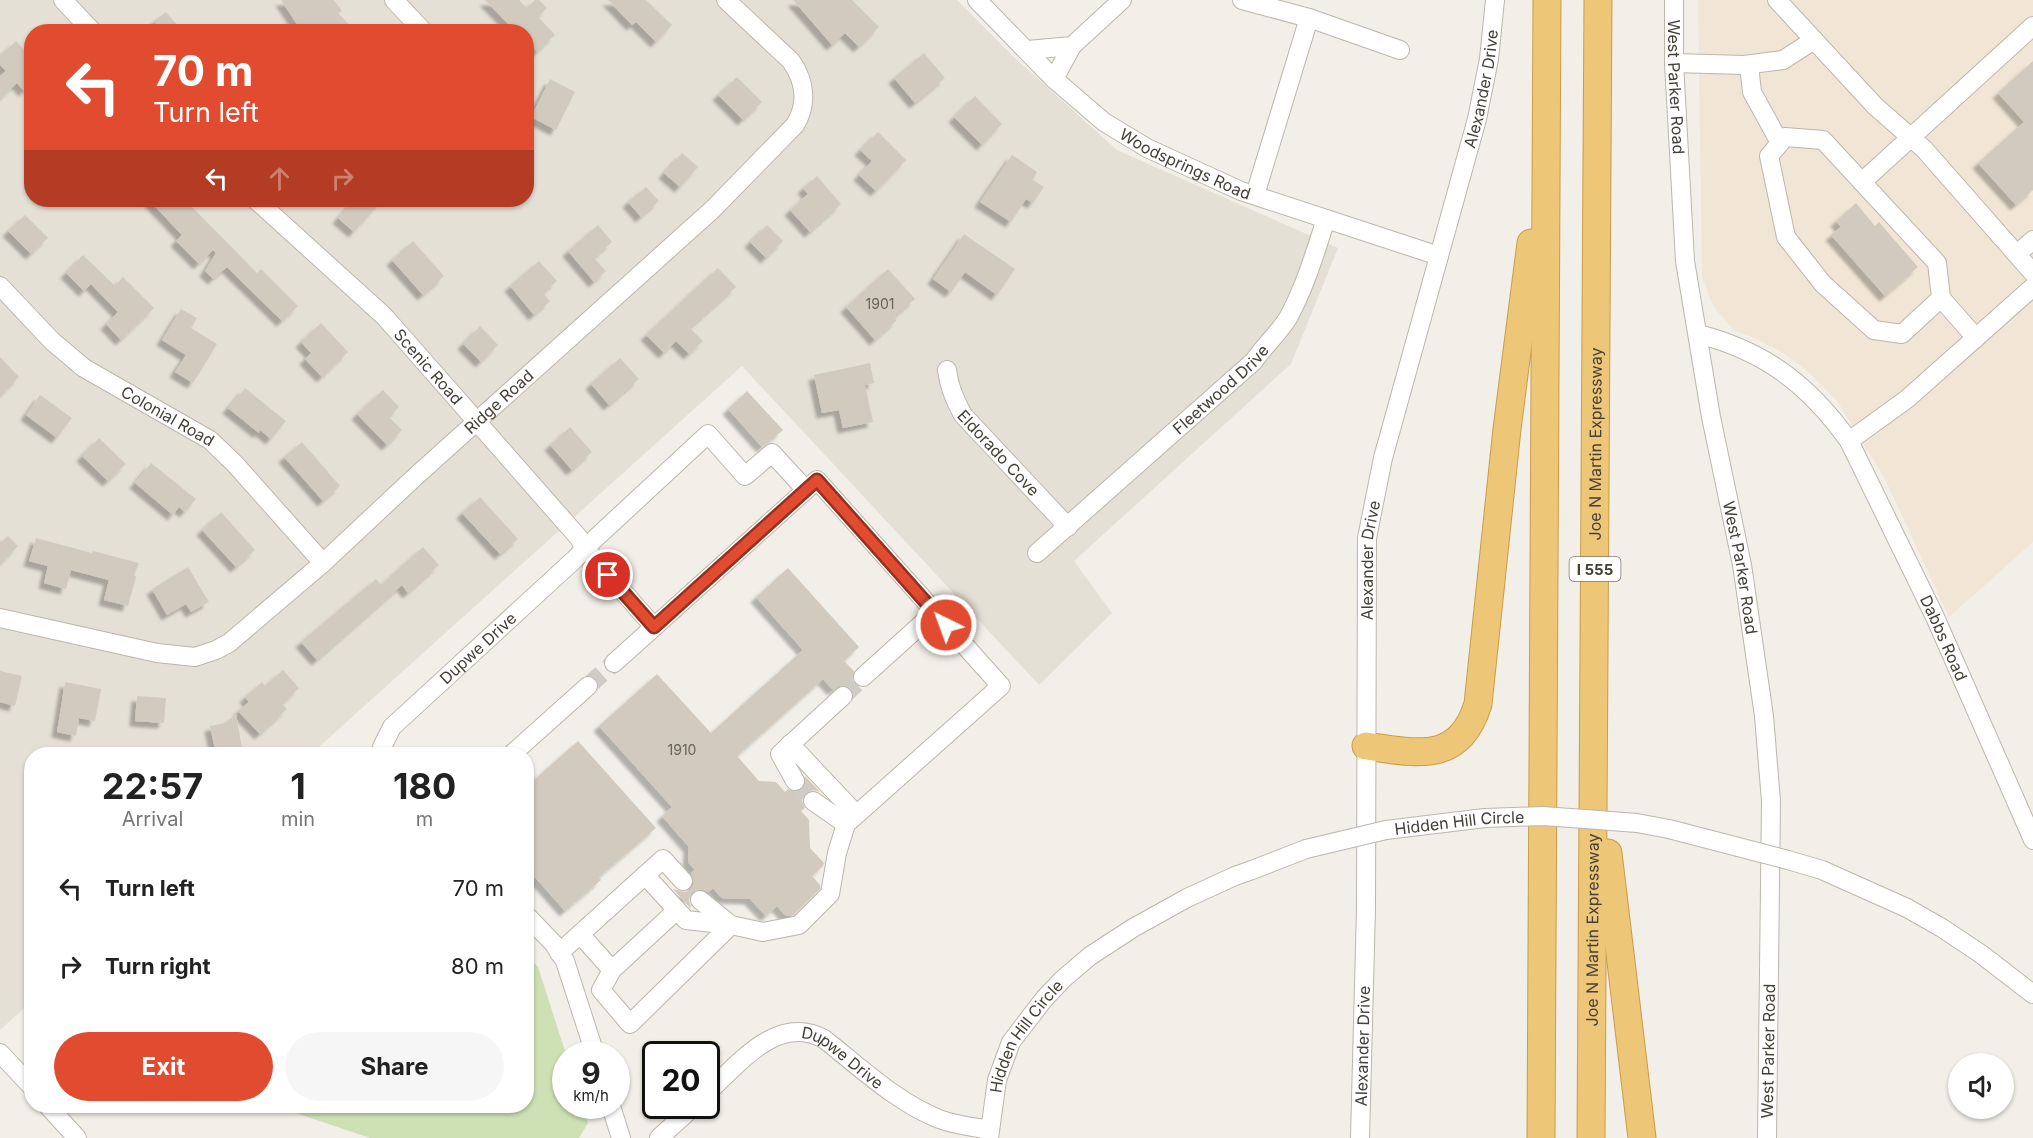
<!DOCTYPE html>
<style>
:root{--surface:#fff;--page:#f6f6f6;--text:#222;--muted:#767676;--accent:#e14b2f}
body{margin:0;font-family:Inter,sans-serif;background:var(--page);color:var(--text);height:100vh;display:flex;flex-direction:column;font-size:22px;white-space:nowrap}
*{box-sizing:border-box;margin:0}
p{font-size:20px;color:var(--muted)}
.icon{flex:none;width:33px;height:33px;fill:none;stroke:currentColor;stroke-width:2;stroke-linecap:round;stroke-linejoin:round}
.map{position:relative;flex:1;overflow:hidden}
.side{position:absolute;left:24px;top:747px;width:510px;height:366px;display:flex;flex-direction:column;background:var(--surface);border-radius:24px;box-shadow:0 2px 4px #0004}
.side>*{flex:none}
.hud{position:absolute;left:24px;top:24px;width:510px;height:183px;border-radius:24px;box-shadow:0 2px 4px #0004;background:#e14b2f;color:#fff;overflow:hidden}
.fabs{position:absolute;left:1948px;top:1053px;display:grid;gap:12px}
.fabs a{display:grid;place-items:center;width:66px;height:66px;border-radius:50%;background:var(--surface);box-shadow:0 2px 4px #0004;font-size:30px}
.speed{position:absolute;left:552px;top:1041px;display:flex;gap:12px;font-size:30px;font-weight:700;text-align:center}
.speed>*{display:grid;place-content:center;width:78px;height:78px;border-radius:50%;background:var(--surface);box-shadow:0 2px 4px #0004;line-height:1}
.speed small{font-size:15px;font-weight:400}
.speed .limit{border:3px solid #111;border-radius:9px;background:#fff;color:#111}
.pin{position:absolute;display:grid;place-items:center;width:51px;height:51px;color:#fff;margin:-26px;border:3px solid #fff;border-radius:50%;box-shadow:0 2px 6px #0007}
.me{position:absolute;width:66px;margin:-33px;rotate:318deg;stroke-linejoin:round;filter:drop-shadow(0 0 4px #0008)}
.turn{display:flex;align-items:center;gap:21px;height:126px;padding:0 30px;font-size:27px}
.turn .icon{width:78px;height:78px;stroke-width:2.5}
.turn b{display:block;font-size:42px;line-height:51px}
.lanes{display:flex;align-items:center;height:57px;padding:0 30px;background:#0003;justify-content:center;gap:30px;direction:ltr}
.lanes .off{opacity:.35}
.eta{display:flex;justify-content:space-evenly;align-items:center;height:102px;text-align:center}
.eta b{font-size:36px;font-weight:700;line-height:42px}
.button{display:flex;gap:12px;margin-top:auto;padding:12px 30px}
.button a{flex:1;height:69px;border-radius:36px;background:var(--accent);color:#fff;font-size:24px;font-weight:700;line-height:69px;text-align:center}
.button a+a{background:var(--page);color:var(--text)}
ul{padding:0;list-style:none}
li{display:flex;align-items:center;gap:18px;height:78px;padding:0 30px}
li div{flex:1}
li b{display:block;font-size:22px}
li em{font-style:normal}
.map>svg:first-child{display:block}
.residential{fill:#e5e0d6;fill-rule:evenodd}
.commercial{fill:#f1e6d5}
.green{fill:#cde1b5}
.building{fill:#d2cabe;filter:url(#shadow)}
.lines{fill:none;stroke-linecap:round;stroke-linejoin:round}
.minor-tunnel{stroke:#cfccc5;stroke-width:18;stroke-dasharray:18 9;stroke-linecap:butt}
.minor-casing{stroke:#bcb6ab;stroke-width:20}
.highway-casing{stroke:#cb9c48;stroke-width:29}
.minor{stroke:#fff;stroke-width:18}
.highway{stroke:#edc777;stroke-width:27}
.minor-bridge-casing{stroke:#bcb6ab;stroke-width:20;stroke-linecap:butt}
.minor-bridge{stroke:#fff;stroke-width:18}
.route-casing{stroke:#92311f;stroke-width:15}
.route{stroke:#e14b2f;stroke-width:10}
.labels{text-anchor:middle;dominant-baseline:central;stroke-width:4.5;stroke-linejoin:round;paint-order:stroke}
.number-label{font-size:14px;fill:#686259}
.shield{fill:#fff;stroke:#7c7973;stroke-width:1.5}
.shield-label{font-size:15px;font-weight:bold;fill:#443f37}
.street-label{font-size:16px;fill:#443f37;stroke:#fff}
</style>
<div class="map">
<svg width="2033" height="1138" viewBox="0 0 2033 1138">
<defs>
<filter id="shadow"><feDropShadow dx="-5.5" dy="5.5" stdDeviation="1.5" flood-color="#0004"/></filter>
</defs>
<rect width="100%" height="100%" fill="#f2efe8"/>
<path class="residential" d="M0,0H957L1016,59L1117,150L1338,248L1291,364L1074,561L1112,613L1039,685L742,366L311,754H32L31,1002L0,1030ZM32,32H526V200H32Z"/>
<path class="commercial" d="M1698,0H2033V542L1949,617L1884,477L1837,401L1804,368L1783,353L1752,337L1735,331L1717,311L1710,299L1702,277Z"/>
<path class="green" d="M527,955L538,967L566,1054V1106H583L588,1123L579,1138H370L275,1106H526Z"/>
<path class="building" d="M281,0H334L342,11L338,13L356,32H302Z
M485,0H519L527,8L535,0H539L547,8L538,17L555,35L537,52L526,42V32H516Z
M608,0H646L672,25L656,42L636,22L632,25Z
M793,0H852L879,27L859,47L845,33L832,45Z
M166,12L183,32H163L154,21Z
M16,41L32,58V84L24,91L17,83L0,99V76L6,71L0,65V56Z
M924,53L945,78L915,103L894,78Z
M2033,61V190L2016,205L1978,163L2024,122L1998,93Z
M737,77L762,102L743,120L718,95Z
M550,79L575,92L556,130L531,117Z
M975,96L1002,124L982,145L954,117Z
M878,132L906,160L876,191L859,175L872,161L860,150Z
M682,153L698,167L680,187L664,173Z
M1012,155L1037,172L1033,180L1044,187L1033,203L1026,199L1011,222L980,202Z
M817,176L841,204L810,232L790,210L808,194L803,188Z
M646,187L659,201L641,217L628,202Z
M149,200H185L257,273L261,269L298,306L282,321L227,267L213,279L205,271L216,253L213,250L199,264L176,241L182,235Z
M354,200H382L354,232L338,218Z
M1856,203L1875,226L1879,222L1918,267L1885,296L1831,235L1841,227L1836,221Z
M25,215L48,238L31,254L8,231Z
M598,225L612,242L594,258L606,271L594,282L568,251Z
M767,225L783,241L766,258L750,242Z
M964,234L1015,269L997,295L965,272L951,292L933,279Z
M413,241L444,276L423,295L392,260Z
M83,255L115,286L123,277L154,308L121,340L106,324L118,312L91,284L84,291L66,273Z
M539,261L557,281L543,293L550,301L534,315L510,286Z
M718,268L736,287L690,328L703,341L689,354L676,341L664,353L646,335Z
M888,269L915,299L894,317L897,320L875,340L846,307Z
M181,309L197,318L191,328L217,344L193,383L175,372L186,355L162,340Z
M321,323L348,352L322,377L305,359L311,353L301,342Z
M480,326L498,345L481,362L463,344Z
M0,357L19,377L0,396Z
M620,358L639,379L609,405L591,384Z
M870,363L874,383L865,385L873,422L843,428L839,410L822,413L814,375Z
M245,388L286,421L271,439L260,430L259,433L228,408Z
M383,390L399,407L389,417L402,430L387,445L357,414Z
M747,391L783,430L762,447L728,409Z
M40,395L72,418L57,438L26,415Z
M570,427L592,452L572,470L550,445Z
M99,438L126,464L108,481L82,456Z
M302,442L340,486L323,501L284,457Z
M151,463L196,499L185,512L179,507L173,515L135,483Z
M480,497L518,539L500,554L462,513Z
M221,512L255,550L236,567L202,530Z
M8,536L18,546L0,564V543Z
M36,538L92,553L93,551L139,563L134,575L136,577L128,606L104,600L109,580L71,570L66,589L44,583L48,566L29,561Z
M423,547L439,565L408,593L402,585L317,660L301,642L376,579L381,585Z
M188,567L209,602L191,612L186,604L167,615L152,589Z
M788,568L859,647L844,661L854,671L853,681L847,686L840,685L833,690L823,679L737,756L759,781L776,782L785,792L788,789L795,792L804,787L805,776L820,792L813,790L804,794L802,801L805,808L801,811L809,820L810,848L824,863L823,866L812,876L820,885V889L793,915L786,916L777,906L766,916L750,899L722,898L713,888L708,892L701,889L692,893L689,899L691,909L673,889L685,892L690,890L694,884L691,873L695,870L688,862L689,847L662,816L672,807L599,726L657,674L711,733L803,650L756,597Z
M283,670L299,688L282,704L287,709L260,734L238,711L249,702L245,697L262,682L265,686Z
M0,671L22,676L15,706L0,702Z
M65,682L101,689L95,721L79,718L76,736L57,732Z
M137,696L166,698L164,723L135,721Z
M236,714L243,754H216L210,726L226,723Z
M578,741L656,828L599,877L601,880L565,911L526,867V787Z"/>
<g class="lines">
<path class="minor-tunnel" d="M588,686L614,663
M843,696L863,677
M795,781L813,801"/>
<defs>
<g id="minor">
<path d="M63,0L93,32"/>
<path d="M394,0L424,32"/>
<path id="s1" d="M977,0L1054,79L1104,122L1147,148L1241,191L1439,256"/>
<path d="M1242,0L1309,18L1400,50"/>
<path id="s2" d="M1674,0V63L1685,261L1711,417L1742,565L1764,716L1771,801L1767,1138"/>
<path d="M1777,0L1875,106L1924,149L2033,273"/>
<path d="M1028,50L1072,46L1122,0"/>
<path d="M1674,63L1744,65L1783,60L1814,40"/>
<path d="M1749,65L1752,92L1780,143"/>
<path d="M1054,79L1072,46"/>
<path d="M1862,182L2033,26"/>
<path d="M1255,195L1309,18"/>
<path id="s3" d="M256,200L384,316L579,538L585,548L654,627L614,663"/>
<path d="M2017,254L2033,240"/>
<path id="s4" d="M0,286L52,341L84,368L210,440L235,464L323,563"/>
<path d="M1941,298L1902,334L1874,330L1823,284L1786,237L1769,156L1785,137L1823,140L1937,263L1941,298L1976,338"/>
<path id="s5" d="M1698,334C1765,351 1809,385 1849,441L1935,617L2033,840"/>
<path id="s6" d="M947,370C949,387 955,400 963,415L1068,527"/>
<path d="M1849,441L1907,399L2033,287"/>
<path id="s7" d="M1037,553L1254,361C1264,346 1278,334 1288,318C1305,287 1315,253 1326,219"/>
<path id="s8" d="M0,618L157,653L195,657L216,650L229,643L323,563L416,476L713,209L795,125C808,104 805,81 791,61L726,0"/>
<path d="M654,627L817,480L1001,686L846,824L837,853L830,894L799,925L763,932L731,925L700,900"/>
<path d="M863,677L935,612"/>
<path d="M790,744L856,814"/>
<path id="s9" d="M382,754V747L392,727L575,559L585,548L708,434L745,476L772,453L806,490"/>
<path d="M512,754L588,686"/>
<path d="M795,781L780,754L843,696"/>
<path d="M813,801L846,824"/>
<path d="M645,875L686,920L731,925"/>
<path d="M1907,908L1942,928L1981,954L2033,994"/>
<path d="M526,915L554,944L565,961L595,1054"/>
<path d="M580,934L612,970L601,990L630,1024L731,925"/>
<path d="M559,953L663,859L683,881"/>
<path d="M612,970L677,910"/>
<path d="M0,1053L32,1087"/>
<path id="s10" d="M706,1094C738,1065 777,1013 824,1039C860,1067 896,1102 939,1119C955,1125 973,1127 989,1130"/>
<path d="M48,1106L77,1138"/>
<path d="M611,1106L621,1138"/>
<path d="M659,1138L694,1106"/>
<path id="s11" d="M989,1138L997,1080L1011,1042L1044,999L1063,979L1090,956L1133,928L1187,898L1235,876L1252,870"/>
<path id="s12" d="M1360,1138L1366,908L1367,538L1383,458L1477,119L1489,59L1495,0"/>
</g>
<g id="highway">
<path d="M1366,746C1417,753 1459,765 1478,704L1507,429L1531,243"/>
<path d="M1608,853L1642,1138"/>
<path d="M1541,1138L1547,0"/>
<path id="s13" d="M1591,1138L1598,0"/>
</g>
</defs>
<use href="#minor" class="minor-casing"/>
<use href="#highway" class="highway-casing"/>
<use href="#minor" class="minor"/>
<use href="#highway" class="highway"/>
<defs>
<g id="minor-bridge">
<path id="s14" d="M1252,870L1306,849L1386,830L1485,818L1542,816L1585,819L1637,823L1669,829L1788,860L1822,870L1907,908"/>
</g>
</defs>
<use href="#minor-bridge" class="minor-bridge-casing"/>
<use href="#minor-bridge" class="minor-bridge"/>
</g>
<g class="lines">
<defs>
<path id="route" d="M608,575L654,627L817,480L946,625"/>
</defs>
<use href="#route" class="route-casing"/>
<use href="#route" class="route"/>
</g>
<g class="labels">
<g class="number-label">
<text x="880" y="303">1901</text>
<text x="682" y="749">1910</text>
</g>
<rect class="shield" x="1569.5" y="557" width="51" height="24" rx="4.5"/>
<g class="shield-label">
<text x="1595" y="569">I 555</text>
</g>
<g class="street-label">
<text stroke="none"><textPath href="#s2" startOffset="87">West Parker Road</textPath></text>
<text stroke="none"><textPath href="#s12" startOffset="1064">Alexander Drive</textPath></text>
<text stroke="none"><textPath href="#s1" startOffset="268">Woodsprings Road</textPath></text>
<text stroke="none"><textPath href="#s3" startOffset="240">Scenic Road</textPath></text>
<text stroke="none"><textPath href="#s7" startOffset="246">Fleetwood Drive</textPath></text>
<text stroke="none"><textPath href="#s8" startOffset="598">Ridge Road</textPath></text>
<text stroke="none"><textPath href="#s4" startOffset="214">Colonial Road</textPath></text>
<text stroke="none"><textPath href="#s13" startOffset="694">Joe N Martin Expressway</textPath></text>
<text stroke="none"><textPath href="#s6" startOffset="100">Eldorado Cove</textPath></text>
<text stroke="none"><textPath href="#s12" startOffset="578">Alexander Drive</textPath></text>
<text stroke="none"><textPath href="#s2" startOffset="573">West Parker Road</textPath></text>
<text stroke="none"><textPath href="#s5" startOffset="408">Dabbs Road</textPath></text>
<text stroke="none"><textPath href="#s9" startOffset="146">Dupwe Drive</textPath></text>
<text stroke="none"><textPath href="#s14" startOffset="214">Hidden Hill Circle</textPath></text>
<text stroke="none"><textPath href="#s13" startOffset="208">Joe N Martin Expressway</textPath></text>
<text stroke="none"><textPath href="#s11" startOffset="111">Hidden Hill Circle</textPath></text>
<text stroke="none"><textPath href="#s12" startOffset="92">Alexander Drive</textPath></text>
<text transform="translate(1768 1051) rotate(-89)">West Parker Road</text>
<text stroke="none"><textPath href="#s10" startOffset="166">Dupwe Drive</textPath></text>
</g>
</g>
</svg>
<div class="fabs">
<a><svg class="icon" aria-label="sound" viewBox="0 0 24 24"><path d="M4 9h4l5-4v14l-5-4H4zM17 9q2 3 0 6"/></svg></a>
</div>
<div class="speed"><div>9<small>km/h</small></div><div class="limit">20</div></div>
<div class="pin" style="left:608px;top:575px;background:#d93025"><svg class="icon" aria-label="arrive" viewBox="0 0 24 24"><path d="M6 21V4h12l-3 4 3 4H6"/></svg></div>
<svg class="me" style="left:946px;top:625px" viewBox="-20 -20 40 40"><circle r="17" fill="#e14b2f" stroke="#fff" stroke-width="3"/><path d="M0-11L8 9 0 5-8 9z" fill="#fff"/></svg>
<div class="hud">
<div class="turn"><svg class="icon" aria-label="left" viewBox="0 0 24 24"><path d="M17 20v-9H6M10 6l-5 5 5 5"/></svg><div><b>70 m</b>Turn left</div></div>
<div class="lanes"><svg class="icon" aria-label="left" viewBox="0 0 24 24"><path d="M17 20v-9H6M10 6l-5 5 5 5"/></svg><svg class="icon off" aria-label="ahead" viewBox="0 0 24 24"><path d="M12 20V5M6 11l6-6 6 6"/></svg><svg class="icon off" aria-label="right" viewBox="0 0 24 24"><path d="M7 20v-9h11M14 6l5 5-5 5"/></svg></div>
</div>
<section class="side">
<div class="eta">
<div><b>22:57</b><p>Arrival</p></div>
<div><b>1</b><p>min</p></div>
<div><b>180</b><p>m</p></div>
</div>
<ul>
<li><svg class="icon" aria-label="left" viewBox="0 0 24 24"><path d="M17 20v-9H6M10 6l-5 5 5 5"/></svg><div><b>Turn left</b></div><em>70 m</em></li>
<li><svg class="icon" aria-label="right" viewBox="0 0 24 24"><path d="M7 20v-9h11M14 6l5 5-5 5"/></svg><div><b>Turn right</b></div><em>80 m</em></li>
</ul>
<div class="button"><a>Exit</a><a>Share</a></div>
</section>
</div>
